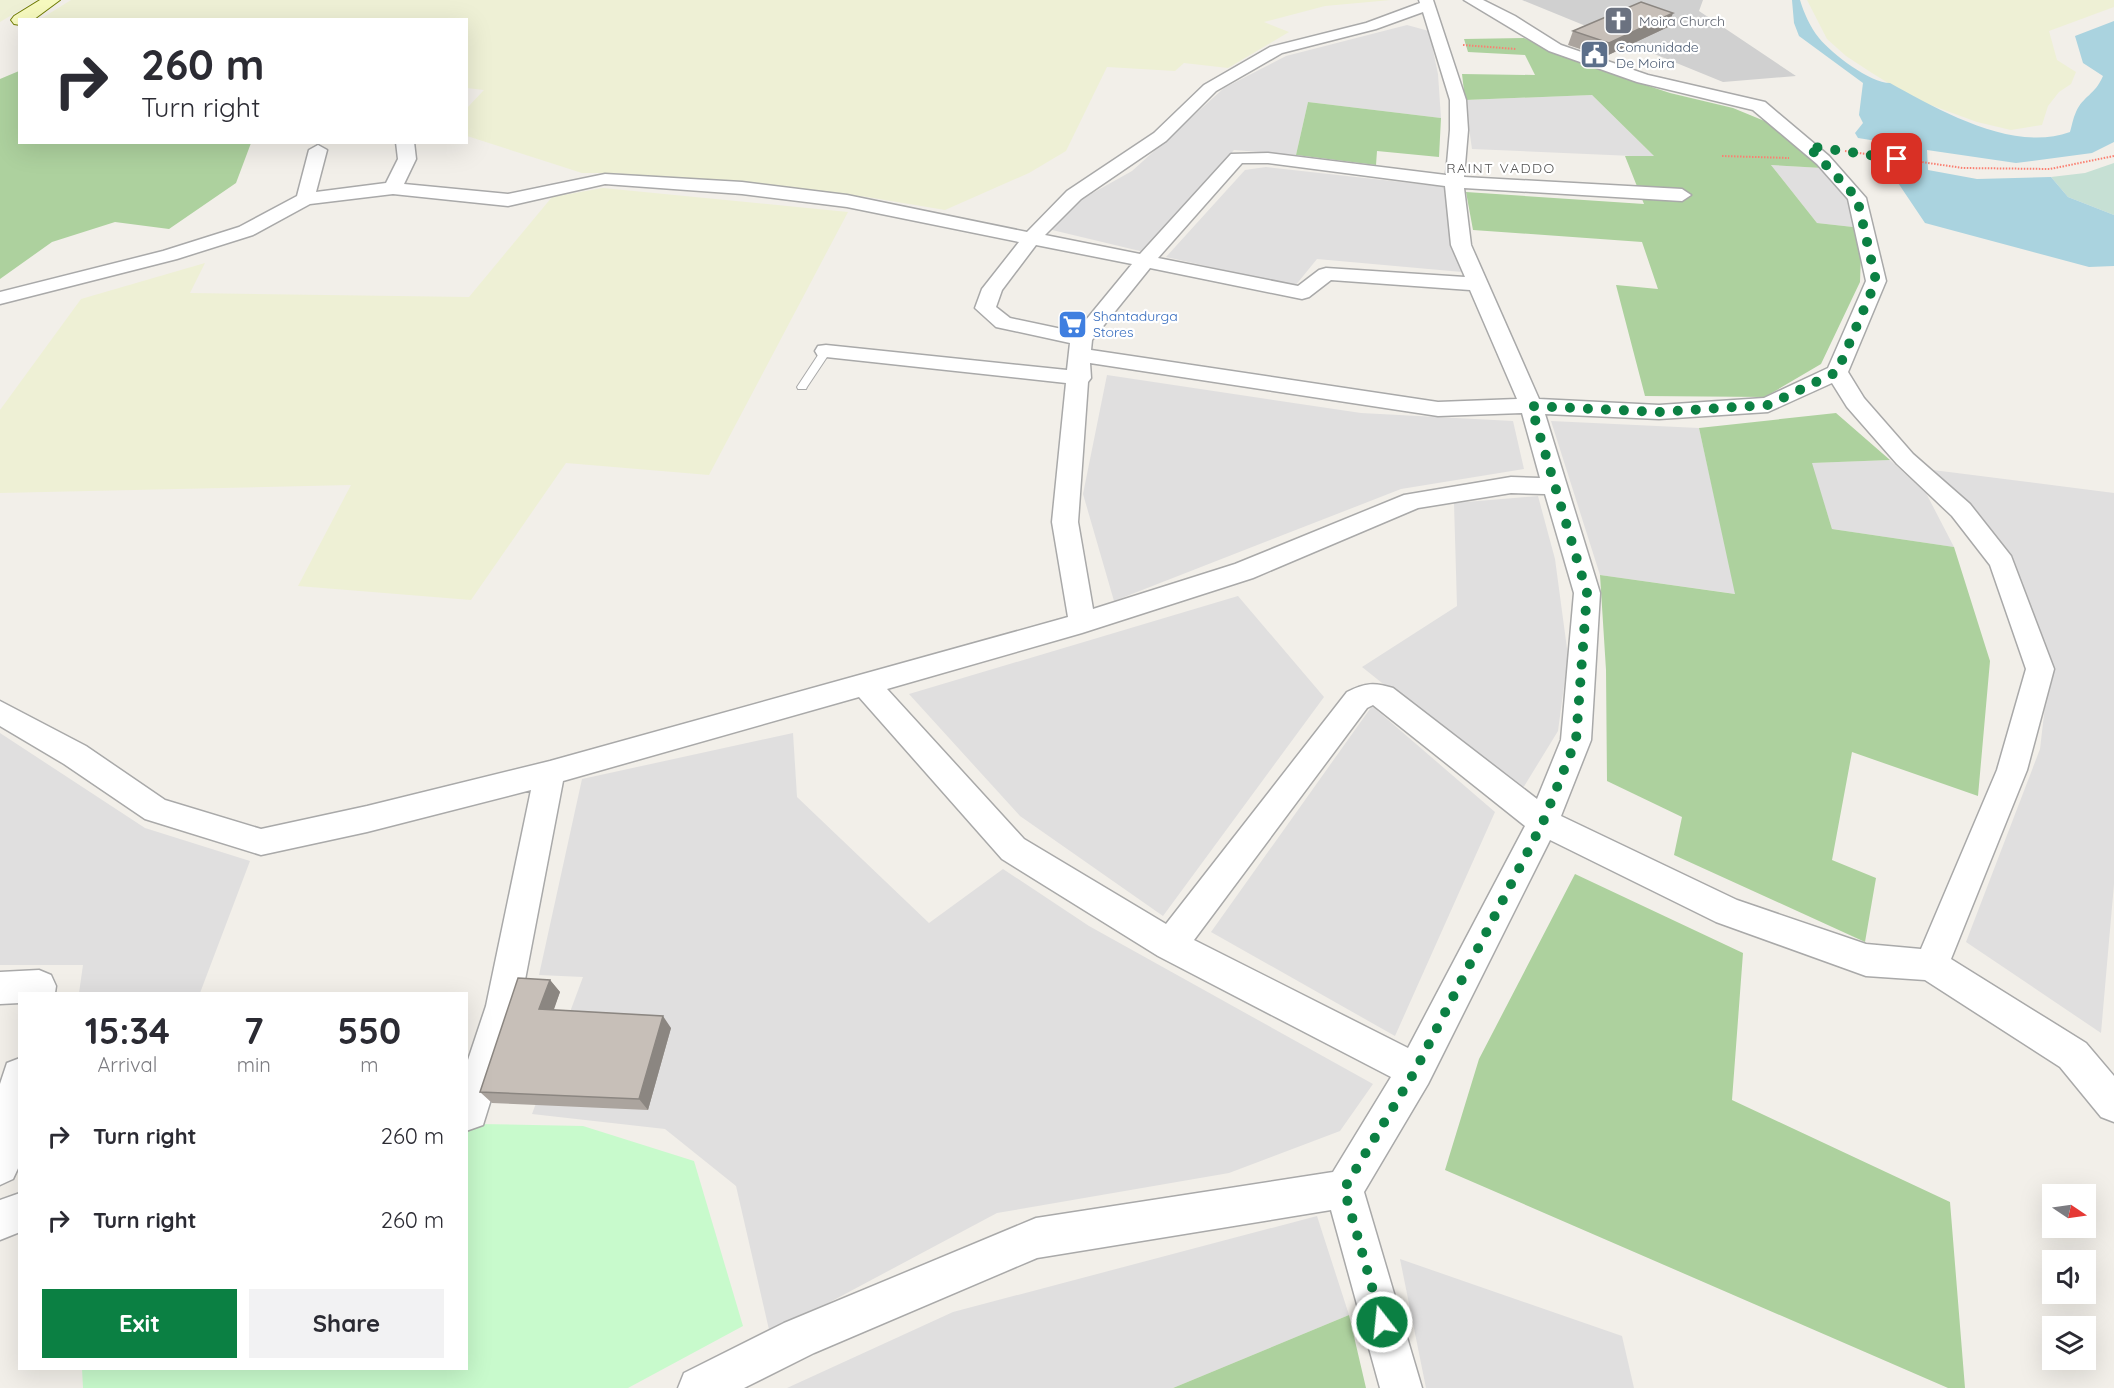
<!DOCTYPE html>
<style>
:root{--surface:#fff;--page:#f2f2f3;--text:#2b2b33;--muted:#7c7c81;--accent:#0b8043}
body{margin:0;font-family:Quicksand,sans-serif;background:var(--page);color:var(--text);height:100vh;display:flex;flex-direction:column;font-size:22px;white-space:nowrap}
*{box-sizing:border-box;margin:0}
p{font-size:20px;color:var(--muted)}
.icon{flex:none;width:33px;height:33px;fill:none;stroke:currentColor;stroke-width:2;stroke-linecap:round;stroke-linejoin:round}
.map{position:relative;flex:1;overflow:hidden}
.details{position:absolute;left:18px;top:992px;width:450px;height:378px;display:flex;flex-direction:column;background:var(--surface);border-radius:0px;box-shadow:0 6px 24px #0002}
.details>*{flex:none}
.hud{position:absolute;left:18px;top:18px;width:450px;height:126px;border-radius:0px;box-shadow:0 6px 24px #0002;background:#fff;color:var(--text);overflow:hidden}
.needle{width:39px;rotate:103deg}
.fabs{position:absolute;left:2042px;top:1184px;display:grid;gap:12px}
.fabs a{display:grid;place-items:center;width:54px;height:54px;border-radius:0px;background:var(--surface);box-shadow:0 6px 24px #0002;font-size:30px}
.pin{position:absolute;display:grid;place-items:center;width:51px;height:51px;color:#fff;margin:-26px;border-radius:12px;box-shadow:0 3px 9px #0006}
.me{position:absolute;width:66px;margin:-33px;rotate:344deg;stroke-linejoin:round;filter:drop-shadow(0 0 4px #0008)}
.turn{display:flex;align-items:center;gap:21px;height:126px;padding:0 24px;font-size:27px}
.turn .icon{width:78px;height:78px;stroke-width:2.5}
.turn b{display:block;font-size:42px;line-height:51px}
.eta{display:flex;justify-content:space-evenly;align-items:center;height:102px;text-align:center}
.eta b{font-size:36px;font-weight:700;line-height:42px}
.action{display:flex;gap:12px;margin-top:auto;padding:12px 24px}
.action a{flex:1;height:69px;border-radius:0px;background:var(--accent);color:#fff;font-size:24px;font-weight:700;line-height:69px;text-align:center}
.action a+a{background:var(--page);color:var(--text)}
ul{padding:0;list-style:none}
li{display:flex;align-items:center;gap:18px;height:84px;padding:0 24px}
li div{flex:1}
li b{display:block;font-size:22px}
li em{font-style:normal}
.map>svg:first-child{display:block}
.residential{fill:#e0dfdf}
.religious{fill:#d0d0d0}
.farmland{fill:#eef0d5}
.forest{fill:#add19e}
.wetland{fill:#c6e0d4}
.park{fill:#c8facc}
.water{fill:#aad3df}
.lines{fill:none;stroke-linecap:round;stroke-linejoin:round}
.lane-casing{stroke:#a9a9a9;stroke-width:2}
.street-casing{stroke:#a9a9a9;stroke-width:3}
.secondary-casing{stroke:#707d05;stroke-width:2}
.path{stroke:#fa8072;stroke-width:2;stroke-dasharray:1.5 1.5;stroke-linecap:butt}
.lane{fill:#fff;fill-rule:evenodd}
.street{fill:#fff;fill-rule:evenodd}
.secondary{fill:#f7fabf;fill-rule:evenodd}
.wall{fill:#aba49e}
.shaded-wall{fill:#8b8681}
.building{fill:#c7bfb8;stroke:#8b8681;stroke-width:1.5}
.route{stroke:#0b8043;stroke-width:10;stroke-dasharray:0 18}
.labels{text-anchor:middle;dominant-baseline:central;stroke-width:4.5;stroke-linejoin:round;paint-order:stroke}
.far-worship-label{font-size:14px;fill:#5b616d;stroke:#fff;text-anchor:start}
.far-service-label{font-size:14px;fill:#4e5e75;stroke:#fff;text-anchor:start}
.far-neighbourhood-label{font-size:14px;letter-spacing:1.5px;fill:#555;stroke:#fff}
.far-shop-label{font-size:14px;fill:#366cbe;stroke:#fff;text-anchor:start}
</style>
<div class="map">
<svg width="2114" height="1388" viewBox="0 0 2114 1388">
<rect width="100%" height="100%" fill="#f2efe9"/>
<path class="residential" d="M1407,25L1429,31L1438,74L1441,118L1308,102L1296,155L1234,150L1144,252L1048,229L1073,204L1132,171L1224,88L1286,56Z
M1592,95L1655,157L1472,149L1465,100Z
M1771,165L1822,168L1851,196L1862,228L1817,223Z
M1266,167L1446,187L1449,222L1462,272L1317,259L1295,286L1166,257L1245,170Z
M1107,375L1361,413L1513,421L1524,469L1401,489L1114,601L1083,494Z
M1551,421L1699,428L1736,594L1600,575Z
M1890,460L1926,493L1954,547L1832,529L1811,463Z
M1933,470L2114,493V884L2101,1033L1966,942L2040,749L2050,663L2001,549Z
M1538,496L1555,559L1568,656L1558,731L1520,793L1362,667L1457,606L1454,503Z
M1238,596L1324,697L1163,916L1020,816L909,694Z
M1372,706L1495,812L1395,1036L1211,932Z
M0,733L145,828L250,861L200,993H79L83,965H0Z
M793,733L797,797L929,923L1003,869L1089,926L1373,1084L1340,1131L1229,1173L997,1213L770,1334L736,1186L665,1129L532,1114L583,977L539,975L582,779Z
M1317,1216L1349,1315L1173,1388H787L953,1312Z
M1400,1259L1622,1336L1634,1388H1426Z"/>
<path class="religious" d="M1522,0H1703L1699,11L1796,76L1723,82Z"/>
<path class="farmland" d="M0,0H37L0,22Z
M71,0H1391L1325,6L1264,22L1289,32L1228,68L1184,63L1175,71L1107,67L1066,151L1029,173L945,210L867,197L614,173H582L467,136V108L484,90L467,88L466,20H39Z
M1807,0H2114V7L2049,31L2057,60L2076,72L2071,84L2059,92L2048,106L2042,125L2011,130L1977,122L1914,99L1872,73L1846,56L1827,39Z
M603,188L848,212L709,475L566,463L471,600L298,586L351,485L0,493V410L81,299L205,263L190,293L469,297L552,197Z"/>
<path class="forest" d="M1524,38L1582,64L1670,93L1733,108L1767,122L1822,168L1771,165L1817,223L1862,228L1860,282L1821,364L1765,397L1645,396L1616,285L1658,289L1642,242L1473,230L1466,192L1644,204L1625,156H1654L1592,95L1465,100L1462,74L1535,75L1525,55L1468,52L1464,39Z
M19,71L20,142L251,143L236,183L169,229L115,222L52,242L0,279V79Z
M1308,102L1441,118L1439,157L1377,151L1376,165L1296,155Z
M1836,413L1890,460L1812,463L1832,529L1954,547L1990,661L1978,796L1852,752L1832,860L1876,878L1865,942L1674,855L1682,817L1607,781L1606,670L1600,575L1735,594L1699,428Z
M1575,874L1743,953L1732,1100L1950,1202L1965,1388H1948L1445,1170L1479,1059Z
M1349,1315L1366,1388H1173Z"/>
<path class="wetland" d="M2114,163V215L2068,197L2051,177L2085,173Z"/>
<path class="park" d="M479,1124L583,1126L694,1161L743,1326L628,1388H83L82,1368H466V1127Z"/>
<path class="water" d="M1792,0H1800C1804,13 1810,27 1819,38C1832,54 1870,83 1890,83C1939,110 2013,153 2070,132C2072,125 2073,118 2076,112C2083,96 2095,95 2103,76L2083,63L2075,36L2114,21V142L2092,153L2016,163L1927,150L1928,170L1977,179L2051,177L2068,197L2114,215V266L2089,267L1925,223L1886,165L1908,168V146L1858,138L1855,133L1863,123L1859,115L1863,83L1799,36L1794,23Z"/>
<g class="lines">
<defs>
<path id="lane" d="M826,348L831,351L807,387L806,389H798L797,387L822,349Z"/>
<path id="street" d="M1419,0H1433L1466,100L1468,130L1464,177L1682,189L1691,195L1682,201L1464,188L1471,245L1539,399L1659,405L1764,398L1828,368L1866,281L1848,199L1817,164L1753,110L1637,82L1549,51L1464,0H1483L1515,16L1561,45L1648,75L1765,102L1829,156L1866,198L1886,281L1848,372L1864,398L1913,454L1970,504L2011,556L2054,669L2027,770L1951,959L2086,1043L2114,1076V1122L2101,1117L2060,1067L1925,980L1866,976L1716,922L1550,840L1428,1084L1364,1192L1422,1388H1380L1331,1210L1037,1258L814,1353L744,1388H678L684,1373L784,1323L1036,1218L1333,1172L1391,1077L1158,956L1002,859L859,697L563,781L520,1006L483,1125L466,1131V1066L486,1006L531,790L367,832L261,855L145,819L64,764L0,726V701L86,746L165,800L261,829L367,806L550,761L1068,617L1052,522L1066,383L826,357L818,356L815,351L818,346L826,345L1067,370L1070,343L996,327L975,308L982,289L1019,242L847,207L742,194L605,184L508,206L393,194L310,204L253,235L177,259L0,304V292L163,251L239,227L297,196L309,150L318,145L327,150L316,192L386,183L398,159L396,142H414L416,159L404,184L508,194L605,174L742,182L847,195L1027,232L1067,191L1154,133L1204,85L1270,47L1366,23L1420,3ZM1423,12L1450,100V130L1446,175L1268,153L1231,154L1140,254L1045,235L1081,199L1166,141L1216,91L1282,53L1376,29ZM1242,163H1268L1445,186L1451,245L1465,277L1326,268L1319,270L1298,286L1158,258ZM1036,245L1132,264L1076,332L1010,318L996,307L1002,290ZM1150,268L1302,299L1309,297L1331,280L1470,290L1517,399L1438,402L1091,350L1092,340ZM1090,363L1438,416L1522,413L1540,478L1511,477L1404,495L1235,564L1093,609L1078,522L1088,382L1091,378ZM1832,383L1847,407L1897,464L1952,516L1990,565L2026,669L1997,770L1921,949L1866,944L1737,900L1561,816L1591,740L1600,593L1545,414L1659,419L1768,412ZM1511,493L1545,494L1574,593L1561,740L1537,799L1393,688C1374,682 1365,683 1347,692L1166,924L1024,839L887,689L1082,633L1253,578L1418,508ZM1373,705L1525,826L1408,1048L1194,940L1367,708Z
M39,970L51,975L56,986L55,993H20V1003L0,1004V972Z
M20,1058V1164L13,1179L0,1185V1084L7,1063Z
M20,1193V1232L0,1240V1200Z"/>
<path id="secondary" d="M40,0H60L33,20H20V25L14,24L11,20L14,16Z"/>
</defs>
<use href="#lane" class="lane-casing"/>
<use href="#street" class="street-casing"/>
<use href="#secondary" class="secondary-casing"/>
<path class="path" d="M1463,45L1516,49
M1845,151L1963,168L2050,169L2114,156
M1722,156L1789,158"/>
<use href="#lane" class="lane"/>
<use href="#street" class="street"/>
<use href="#secondary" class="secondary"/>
</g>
<path class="wall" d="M1668,27L1604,57L1568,45L1573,31Z
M550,980L560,992L553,1010L671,1028L648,1110L492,1103L480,1092Z"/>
<path class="shaded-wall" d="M1673,13L1668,27L1604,57L1609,43Z
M550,980L560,992L550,1021L539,1009Z
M663,1016L671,1028L648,1110L639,1099Z"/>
<path class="building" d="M1641,2L1673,13L1609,43L1573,31Z
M518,978L550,980L539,1009L663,1016L639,1099L480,1092Z"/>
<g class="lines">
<path class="route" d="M1382,1322L1344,1189L1415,1071L1543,822L1576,740L1587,593L1531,406L1659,412L1768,405L1837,372L1876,281L1857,198L1808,146L1897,159"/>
</g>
<defs>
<symbol id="church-square" viewBox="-11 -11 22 22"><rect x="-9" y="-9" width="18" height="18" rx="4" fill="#6b7280" stroke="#fff"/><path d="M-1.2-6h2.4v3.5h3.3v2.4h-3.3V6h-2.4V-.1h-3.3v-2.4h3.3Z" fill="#fff"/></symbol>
<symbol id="civic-square" viewBox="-11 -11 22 22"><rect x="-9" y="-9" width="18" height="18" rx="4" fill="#5c6f8a" stroke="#fff"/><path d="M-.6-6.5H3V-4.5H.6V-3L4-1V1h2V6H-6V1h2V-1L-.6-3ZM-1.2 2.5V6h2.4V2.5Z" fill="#fff"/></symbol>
<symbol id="supermarket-square" viewBox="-11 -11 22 22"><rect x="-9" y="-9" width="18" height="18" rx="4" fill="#3f7fe0" stroke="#fff"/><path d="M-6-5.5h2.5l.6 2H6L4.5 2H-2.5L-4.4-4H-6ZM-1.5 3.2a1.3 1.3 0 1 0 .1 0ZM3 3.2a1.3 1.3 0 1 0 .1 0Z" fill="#fff"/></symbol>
</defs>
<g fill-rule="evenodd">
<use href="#church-square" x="1602" y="4" width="33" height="33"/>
<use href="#civic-square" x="1578" y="38" width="33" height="33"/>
<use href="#supermarket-square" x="1056" y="308" width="33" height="33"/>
</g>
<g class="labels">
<g class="far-worship-label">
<text x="1639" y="21">Moira Church</text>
</g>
<g class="far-service-label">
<text x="1616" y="47">Comunidade<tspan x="1616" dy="16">De Moira</tspan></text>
</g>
<g class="far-neighbourhood-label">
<text x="1501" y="168">RAINT VADDO</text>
</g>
<g class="far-shop-label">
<text x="1093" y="316">Shantadurga<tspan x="1093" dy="16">Stores</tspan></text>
</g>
</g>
</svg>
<div class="fabs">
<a><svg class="needle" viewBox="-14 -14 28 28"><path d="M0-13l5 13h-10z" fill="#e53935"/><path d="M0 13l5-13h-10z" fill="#7c7c81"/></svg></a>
<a><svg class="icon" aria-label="sound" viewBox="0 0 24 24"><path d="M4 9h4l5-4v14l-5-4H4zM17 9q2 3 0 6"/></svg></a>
<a><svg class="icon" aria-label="layers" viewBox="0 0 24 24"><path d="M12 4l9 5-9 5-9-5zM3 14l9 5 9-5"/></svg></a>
</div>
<div class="pin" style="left:1897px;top:159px;background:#d93025"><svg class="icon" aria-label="arrive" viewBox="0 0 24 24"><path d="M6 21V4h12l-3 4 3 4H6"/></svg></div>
<svg class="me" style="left:1382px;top:1322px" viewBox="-20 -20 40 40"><circle r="17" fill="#0b8043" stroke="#fff" stroke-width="3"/><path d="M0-11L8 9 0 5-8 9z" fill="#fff"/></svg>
<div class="hud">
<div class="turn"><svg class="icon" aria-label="right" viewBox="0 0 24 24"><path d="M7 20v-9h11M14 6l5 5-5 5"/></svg><div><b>260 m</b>Turn right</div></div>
</div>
<section class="details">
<div class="eta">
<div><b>15:34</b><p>Arrival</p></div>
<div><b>7</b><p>min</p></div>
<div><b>550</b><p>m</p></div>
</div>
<ul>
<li><svg class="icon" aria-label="right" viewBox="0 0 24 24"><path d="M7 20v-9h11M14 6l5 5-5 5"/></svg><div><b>Turn right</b></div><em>260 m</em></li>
<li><svg class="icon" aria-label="right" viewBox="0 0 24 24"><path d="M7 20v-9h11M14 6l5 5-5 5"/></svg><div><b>Turn right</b></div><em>260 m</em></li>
</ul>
<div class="action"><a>Exit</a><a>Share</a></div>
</section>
</div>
